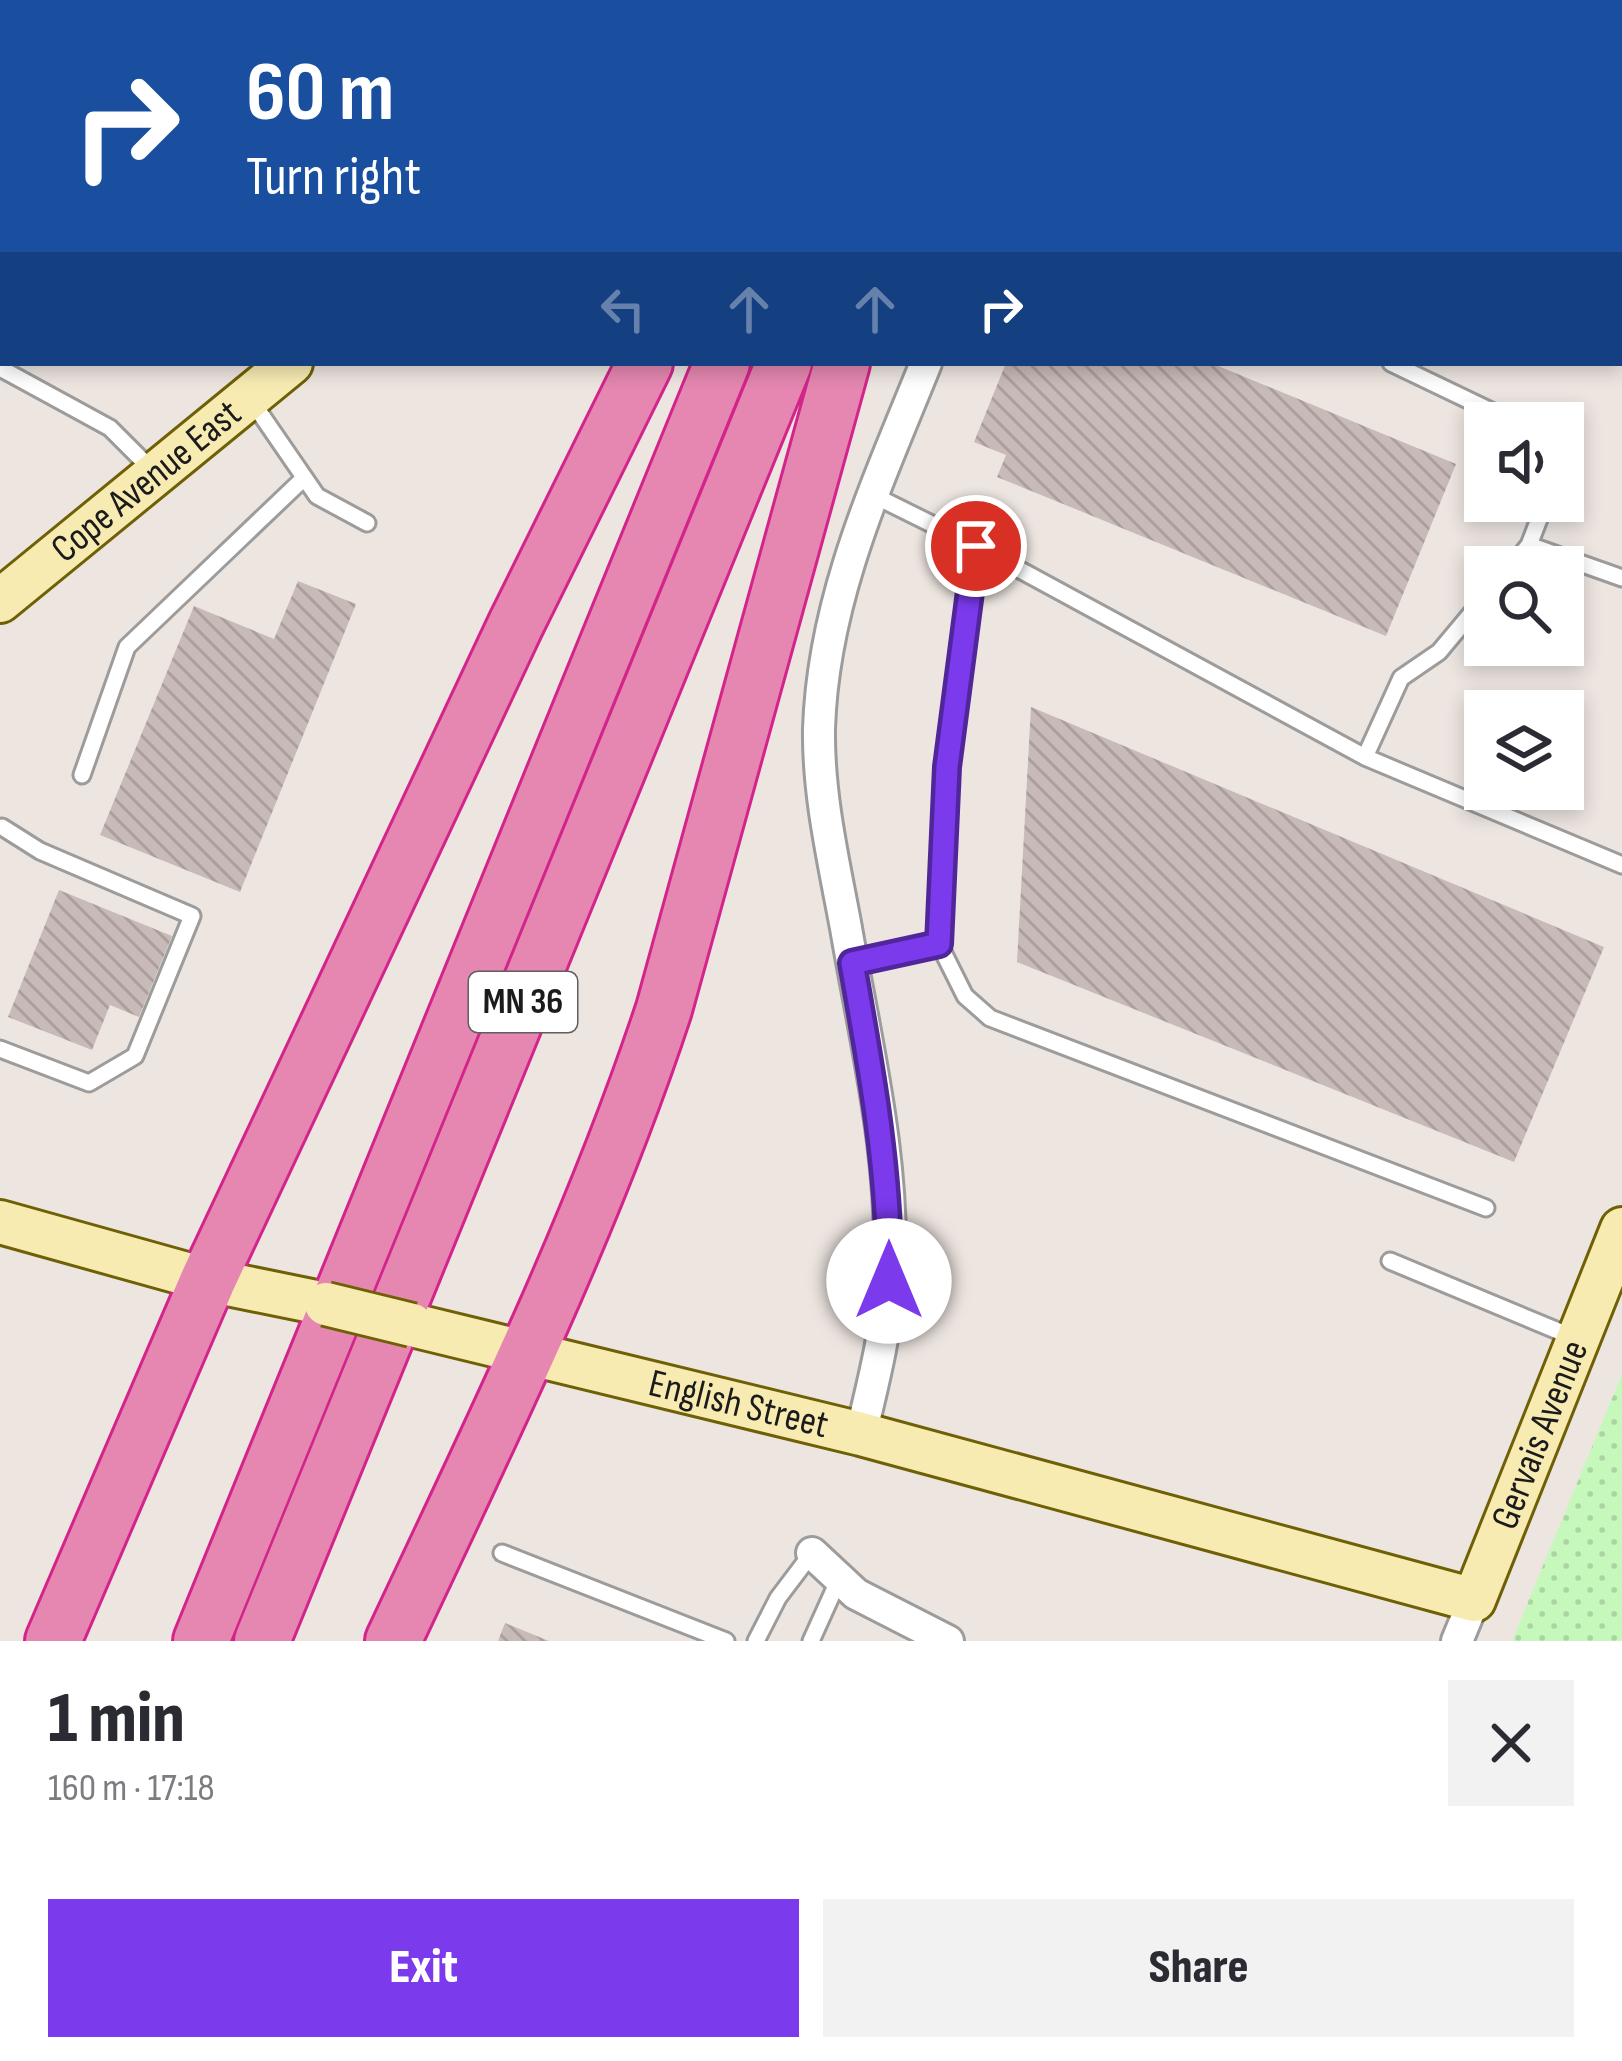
<!DOCTYPE html>
<meta charset="utf-8">
<style>
:root{--surface:#fff;--page:#f2f2f3;--text:#2b2b33;--muted:#7c7c81;--accent:#7c3aed}
body{margin:0;font-family:"Sofia Sans Condensed",sans-serif;background:var(--page);color:var(--text);height:100vh;display:flex;flex-direction:column;font-size:45px;white-space:nowrap}
*{box-sizing:border-box;margin:0}
p{font-size:39px;color:var(--muted)}
.icon{flex:none;width:66px;height:66px;fill:none;stroke:currentColor;stroke-width:2;stroke-linecap:round;stroke-linejoin:round}
.map{position:relative;height:1641px;overflow:hidden}
.side{display:flex;flex-direction:column;background:var(--surface);flex:1}
.side>*{flex:none}
.hud{position:absolute;left:0px;top:0px;width:1623px;height:366px;box-shadow:0 6px 18px #0003;background:#1a4fa0;color:#fff;overflow:hidden}
.fabs{position:absolute;left:1464px;top:402px;display:grid;gap:24px}
.fabs a{display:grid;place-items:center;width:120px;height:120px;border-radius:0px;background:var(--surface);box-shadow:0 6px 18px #0003;font-size:60px}
.pin{position:absolute;display:grid;place-items:center;width:102px;height:102px;color:#fff;margin:-51px;border:6px solid #fff;border-radius:50%;box-shadow:0 3px 12px #0007}
.me{position:absolute;width:132px;margin:-66px;rotate:0deg;stroke-linejoin:round;filter:drop-shadow(0 0 9px #0008)}
.turn{display:flex;align-items:center;gap:42px;height:252px;padding:0 48px;font-size:54px}
.turn .icon{width:156px;height:156px;stroke-width:2.5}
.turn b{display:block;font-size:84px;line-height:102px}
.lanes{display:flex;align-items:center;height:114px;padding:0 48px;background:#0003;justify-content:center;gap:60px;direction:ltr}
.lanes .off{opacity:.35}
.round{display:grid;place-items:center;flex:none;width:126px;height:126px;border-radius:0px;background:var(--page)}
.head{display:flex;align-items:center;justify-content:space-between;height:204px;padding:0 48px}
h1{font-size:72px;font-weight:800;line-height:90px}
.button{display:flex;gap:24px;margin-top:auto;padding:24px 48px}
.button a{flex:1;height:138px;border-radius:0px;background:var(--accent);color:#fff;font-size:48px;font-weight:800;line-height:138px;text-align:center}
.button a+a{background:var(--page);color:var(--text)}
.map>svg:first-child{display:block}
.park{fill:url(#park-dots)}
.building{fill:url(#building-back-hatch)}
.lines{fill:none;stroke-linecap:round;stroke-linejoin:round}
.lane-casing{stroke:#9c9c9c;stroke-width:21}
.street-casing{stroke:#9c9c9c;stroke-width:36}
.secondary-casing{stroke:#6f6005;stroke-width:48}
.highway-casing{stroke:#d3248b;stroke-width:60}
.lane{stroke:#fff;stroke-width:15}
.street{stroke:#fff;stroke-width:30}
.secondary{stroke:#f8ebb2;stroke-width:42}
.highway{stroke:#e587b0;stroke-width:54}
.secondary-bridge-casing{stroke:#6f6005;stroke-width:48;stroke-linecap:butt}
.secondary-bridge{stroke:#f8ebb2;stroke-width:42}
.route-casing{stroke:#51269a;stroke-width:30}
.route{stroke:#7c3aed;stroke-width:21}
.labels{text-anchor:middle;dominant-baseline:central;stroke-width:9;stroke-linejoin:round;paint-order:stroke}
.shield{fill:#fff;stroke:#5f5f5f;stroke-width:3}
.shield-label{font-size:36px;font-weight:bold;fill:#1b1b1b}
.street-label{font-size:39px;fill:#1b1b1b;stroke:#fff}
</style>
<div class="map">
<svg width="1622" height="1641" viewBox="0 0 1622 1641">
<defs>
<pattern id="park-dots" width="8" height="8" patternUnits="userSpaceOnUse" patternTransform="scale(3)"><rect width="8" height="8" fill="#c6f8bc"/><path d="M2 2h.1M6 6h.1" fill="none" stroke="#aad4a1" stroke-width="1.8" stroke-linecap="round"/></pattern>
<pattern id="building-back-hatch" width="6" height="6" patternUnits="userSpaceOnUse" patternTransform="scale(3)"><rect width="6" height="6" fill="#c8bab7"/><path d="M-1 5l2 2M0 0l6 6M5-1l2 2" fill="none" stroke="#ab9f9d"/></pattern>
</defs>
<rect width="100%" height="100%" fill="#ede5e0"/>
<path class="park" d="M1622,1374V1641H1512Z"/>
<path class="building" d="M1006,363H1211L1456,464L1386,636L997,477L1006,455L974,442Z
M298,581L356,604L240,892L100,835L194,606L274,639Z
M1031,707L1604,947L1514,1162L1017,962Z
M59,890L172,936L139,1017L110,1005L92,1050L8,1017Z
M505,1623L549,1641H498Z"/>
<g class="lines">
<defs>
<path id="lane" d="M330,0L336,3
M1529,0L1536,3
M1620,38L1622,39
M1391,363L1516,423
M0,368L110,428L155,473
M251,400L317,496L367,523
M873,495L976,546L1365,757L1622,865
M1546,501L1529,545L1622,578
M1511,567L1529,545
M1365,757L1401,678L1439,652L1485,597
M82,775L127,647L304,478
M939,944L965,996L990,1018L1486,1208
M852,963L939,944L947,767L976,546
M0,1049L89,1083L135,1056L192,916L40,851L2,827
M1390,1261L1575,1338
M502,1553L726,1641
M756,1641L778,1598L812,1553
M811,1641L839,1579"/>
<path id="street" d="M1072,3L1073,0
M0,130L3,131
M861,1434C873,1383 886,1334 889,1281C896,1163 866,1044 846,928C834,863 818,796 819,729C823,598 878,482 926,363
M812,1553L856,1594L948,1641
M1457,1641L1474,1600"/>
<g id="secondary">
<path d="M687,3L689,0"/>
<path id="s1" d="M0,601L291,363"/>
<path d="M0,1222L208,1280L326,1304"/>
<path id="s2" d="M412,1325L861,1434L1474,1600L1622,1229"/>
</g>
<path id="highway" d="M828,3L830,0
M868,3L869,0
M931,3L933,0
M53,1641L208,1280L515,626L645,363
M201,1641L722,363
M262,1641L784,363
M393,1641C490,1434 592,1227 664,1009L842,363"/>
</defs>
<use href="#lane" class="lane-casing"/>
<use href="#street" class="street-casing"/>
<use href="#secondary" class="secondary-casing"/>
<use href="#highway" class="highway-casing"/>
<use href="#lane" class="lane"/>
<use href="#street" class="street"/>
<use href="#secondary" class="secondary"/>
<use href="#highway" class="highway"/>
<defs>
<path id="secondary-bridge" d="M326,1304L412,1325"/>
</defs>
<use href="#secondary-bridge" class="secondary-bridge-casing"/>
<use href="#secondary-bridge" class="secondary-bridge"/>
</g>
<g class="lines">
<defs>
<path id="route" d="M889,1281C890,1172 871,1069 852,963L939,944L947,767L976,546"/>
</defs>
<use href="#route" class="route-casing"/>
<use href="#route" class="route"/>
</g>
<g class="labels">
<rect class="shield" x="469" y="972" width="108" height="60" rx="9"/>
<g class="shield-label">
<text x="523" y="1002">MN 36</text>
</g>
<g class="street-label">
<text stroke="none"><textPath href="#s1" startOffset="189">Cope Avenue East</textPath></text>
<text stroke="none"><textPath href="#s2" startOffset="336">English Street</textPath></text>
<text stroke="none"><textPath href="#s2" startOffset="1275">Gervais Avenue</textPath></text>
</g>
</g>
</svg>
<div class="fabs">
<a><svg class="icon" aria-label="sound" viewBox="0 0 24 24"><path d="M4 9h4l5-4v14l-5-4H4zM17 9q2 3 0 6"/></svg></a>
<a><svg class="icon" aria-label="search" viewBox="0 0 24 24"><circle cx="10" cy="10" r="6"/><path d="M15 15l6 6"/></svg></a>
<a><svg class="icon" aria-label="layers" viewBox="0 0 24 24"><path d="M12 4l9 5-9 5-9-5zM3 14l9 5 9-5"/></svg></a>
</div>
<div class="pin" style="left:976px;top:546px;background:#d93025"><svg class="icon" aria-label="arrive" viewBox="0 0 24 24"><path d="M6 21V4h12l-3 4 3 4H6"/></svg></div>
<svg class="me" style="left:889px;top:1281px" viewBox="-20 -20 40 40"><circle r="19" fill="#fff"/><path d="M0-13L10 11 0 6-10 11z" fill="#7c3aed"/></svg>
<div class="hud">
<div class="turn"><svg class="icon" aria-label="right" viewBox="0 0 24 24"><path d="M7 20v-9h11M14 6l5 5-5 5"/></svg><div><b>60 m</b>Turn right</div></div>
<div class="lanes"><svg class="icon off" aria-label="left" viewBox="0 0 24 24"><path d="M17 20v-9H6M10 6l-5 5 5 5"/></svg><svg class="icon off" aria-label="ahead" viewBox="0 0 24 24"><path d="M12 20V5M6 11l6-6 6 6"/></svg><svg class="icon off" aria-label="ahead" viewBox="0 0 24 24"><path d="M12 20V5M6 11l6-6 6 6"/></svg><svg class="icon" aria-label="right" viewBox="0 0 24 24"><path d="M7 20v-9h11M14 6l5 5-5 5"/></svg></div>
</div>
</div>
<section class="side">
<div class="head"><div><h1>1 min</h1><p>160 m · 17:18</p></div><a class="round"><svg class="icon" aria-label="close" viewBox="0 0 24 24"><path d="M6 6l12 12M18 6L6 18"/></svg></a></div>
<div class="button"><a>Exit</a><a>Share</a></div>
</section>
